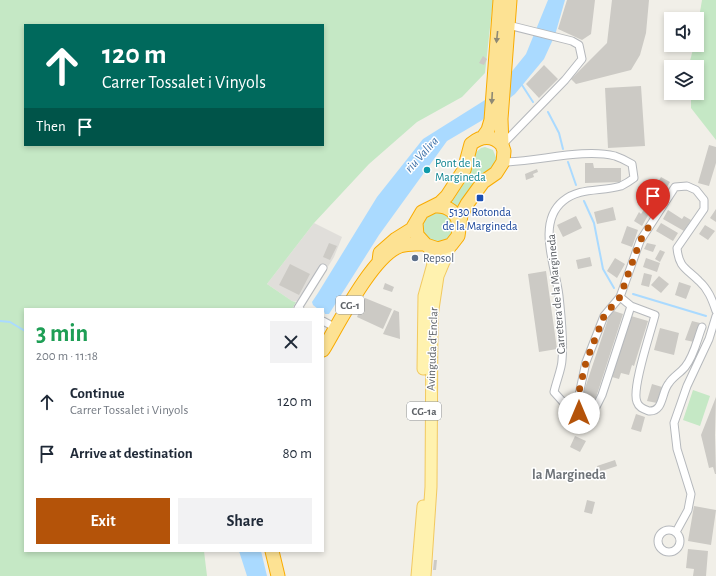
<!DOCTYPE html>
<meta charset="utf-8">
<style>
:root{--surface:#fff;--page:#f2f2f3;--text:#1f2937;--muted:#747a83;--accent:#b45309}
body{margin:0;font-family:"Alegreya Sans",sans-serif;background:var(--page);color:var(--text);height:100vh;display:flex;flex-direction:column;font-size:15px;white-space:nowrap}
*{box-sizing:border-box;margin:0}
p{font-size:13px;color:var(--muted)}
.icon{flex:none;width:22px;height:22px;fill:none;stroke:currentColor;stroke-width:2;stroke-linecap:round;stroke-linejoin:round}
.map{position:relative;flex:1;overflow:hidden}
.details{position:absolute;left:24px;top:308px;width:300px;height:244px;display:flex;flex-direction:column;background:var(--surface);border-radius:0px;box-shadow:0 2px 6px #0003}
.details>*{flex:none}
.guide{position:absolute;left:24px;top:24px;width:300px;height:122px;border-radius:0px;box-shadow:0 2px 6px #0003;background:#00695c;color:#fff;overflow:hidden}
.controls{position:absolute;left:664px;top:12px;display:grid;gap:8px}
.controls a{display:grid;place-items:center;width:40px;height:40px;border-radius:0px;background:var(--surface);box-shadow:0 2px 6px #0003;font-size:20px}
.pin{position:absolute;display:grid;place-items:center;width:34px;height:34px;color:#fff;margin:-41px -17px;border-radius:50% 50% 50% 0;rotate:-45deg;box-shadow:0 0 4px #0007}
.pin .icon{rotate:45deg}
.me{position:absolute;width:44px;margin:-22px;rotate:0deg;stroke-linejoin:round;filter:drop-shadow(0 0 3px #0008)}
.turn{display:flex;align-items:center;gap:14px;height:84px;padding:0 12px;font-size:18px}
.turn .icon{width:52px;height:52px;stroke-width:2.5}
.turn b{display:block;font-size:28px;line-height:34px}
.then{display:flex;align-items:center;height:38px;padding:0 12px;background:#0003;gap:8px;font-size:15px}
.round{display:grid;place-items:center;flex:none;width:42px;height:42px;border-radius:0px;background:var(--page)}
.overview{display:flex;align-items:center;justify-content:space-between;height:68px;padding:0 12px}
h1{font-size:24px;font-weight:600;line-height:30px;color:#1e9e55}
.button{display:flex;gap:8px;margin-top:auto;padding:8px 12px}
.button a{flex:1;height:46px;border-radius:0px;background:var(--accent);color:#fff;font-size:16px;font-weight:600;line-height:46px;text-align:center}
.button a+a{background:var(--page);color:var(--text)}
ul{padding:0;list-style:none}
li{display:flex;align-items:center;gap:12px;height:52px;padding:0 12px}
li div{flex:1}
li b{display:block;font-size:15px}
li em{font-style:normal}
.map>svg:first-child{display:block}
.industrial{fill:#e0deda}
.green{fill:#c5e8c5;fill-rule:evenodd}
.water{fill:#aadaff}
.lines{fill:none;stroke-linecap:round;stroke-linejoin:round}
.stream{stroke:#aadaff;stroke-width:2}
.building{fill:#cccac5}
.street-casing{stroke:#b5b8bc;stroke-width:9}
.primary-casing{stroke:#f2c960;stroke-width:13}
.highway-casing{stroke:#f9ab00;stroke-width:15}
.street{stroke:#fff;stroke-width:7}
.primary{stroke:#fff2af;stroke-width:11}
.highway{stroke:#fde293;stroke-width:13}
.oneway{fill:#8e8975}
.route{stroke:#b45309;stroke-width:7;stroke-dasharray:0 12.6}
.culture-dot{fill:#0f9aa8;stroke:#fff;stroke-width:1.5}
.transit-dot{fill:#1a4fb4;stroke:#fff;stroke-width:1.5}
.service-dot{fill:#5c6f8a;stroke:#fff;stroke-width:1.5}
.labels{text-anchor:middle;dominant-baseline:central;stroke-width:3;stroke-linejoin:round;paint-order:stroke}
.shield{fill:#fff;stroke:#8f9295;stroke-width:1}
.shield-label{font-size:11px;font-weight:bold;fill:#5f6368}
.culture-label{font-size:12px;fill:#0d838f;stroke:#fff;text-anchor:start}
.transit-label{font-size:12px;fill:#164399;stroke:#fff}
.service-label{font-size:12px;fill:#4e5e75;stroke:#fff;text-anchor:start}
.street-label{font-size:12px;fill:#5f6368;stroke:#fff}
.water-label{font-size:13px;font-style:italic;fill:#4174aa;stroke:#fff}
.quarter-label{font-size:14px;font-weight:bold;fill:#70757a;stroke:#fff}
</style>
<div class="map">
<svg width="716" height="576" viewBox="0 0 716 576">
<rect width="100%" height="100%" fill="#f1efe8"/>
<path class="industrial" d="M314,223L342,237L334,257L306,302L292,301L267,284Z"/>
<path class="green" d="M0,0H493L485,73L462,97L417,122L369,164L314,223L267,284L292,301L296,302L292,309H25V551H204L207,576H0ZM25,25H323V145H25Z
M702,0H716V140L691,108V93H697V67H689V65L694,45H697V30Z
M485,147L493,150L497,160L494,167L475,182L457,209L450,205L468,177L474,154L481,148Z
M423 227a15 15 0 1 1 30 0a15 15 0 1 1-30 0Z
M693,390L710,396L700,426L683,420Z"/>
<path class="water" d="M548,0H565L555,35L544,59L515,94L481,121L447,141L379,235L329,314H325L323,309H318L313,305L312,302L318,293L377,197L423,139L493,95L526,54Z
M239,551H261L267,576H247Z"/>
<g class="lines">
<path class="stream" d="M522,85L533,102
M548,112L559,133L563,149
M568,162L576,185
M584,201L594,223L603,269L614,288
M633,294L706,316
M0,321L10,322L25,331"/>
</g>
<path class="building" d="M567,0H595L591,34L582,40L558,29Z
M612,0H649L646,33L640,55L631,70L576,84L571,79L607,43Z
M483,56L487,59L484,65L479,63Z
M544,65L558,79L539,98L526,84Z
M641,86L645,146L608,148L605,88Z
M709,145L716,147V163L709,186L698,183Z
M585,163H593L594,168H621V182L585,183Z
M537,169L538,172L533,174L534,177L526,180L525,174Z
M661,177L670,182L656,206L647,200Z
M613,207L616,220L597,224L594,212Z
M645,208L650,212L642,226L634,221L639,212L641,214Z
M716,209V222L710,218Z
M668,210L682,219L684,216L691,220L684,231L663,219Z
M576,216L582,228L563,237L557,225Z
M661,223L678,233L673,241L656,231Z
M705,225L715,231L708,240L699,234Z
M627,226L638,230L632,247L621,243Z
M329,243L337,246L330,260L323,257Z
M647,243L656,245L653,252L644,249Z
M660,250L665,252L660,262L655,259Z
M590,257L592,266L578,269L576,260Z
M615,258L625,264L617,278L607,271Z
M646,258L660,263L657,272L643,267Z
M290,264L310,274L299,295L279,285Z
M546,271L557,349L539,352L528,274Z
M644,273L652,275L649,287L641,285Z
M659,276L669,284L661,293L651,285Z
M679,282L691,286L686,299L675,295Z
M385,283L394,287L392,292L383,289Z
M365,298L392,309L383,329L357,317Z
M394,310L399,312L400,339L383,334Z
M611,310L623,314L591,413L578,409Z
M631,316L648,321L634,366L632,365L629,375L621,373L619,379L612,377Z
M692,321L700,323L694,342L685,340Z
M660,328L679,333L674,355L654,350Z
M652,384L662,387L657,403L647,401Z
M716,397L715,435L716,474H715L713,467L709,468L701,435Z
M636,414L645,417L641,432L631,429Z
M575,436L586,441L580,452L570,447Z
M615,460L617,466L599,472L597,466Z
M587,500L595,502L592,514L584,512Z
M694,506L716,510L711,545L688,541Z
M688,549L708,551L706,576H693L694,569L686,568Z
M434,560H437L436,570H433Z"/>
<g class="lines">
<defs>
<path id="street" d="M503,144L565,80L582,59L579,45L572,41L508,25
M503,162C537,162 583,148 615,156C621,158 627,161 632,164L634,178C630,181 625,184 621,186C601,192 580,187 563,201C536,223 556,268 559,296C561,316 564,339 562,360C562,368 556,382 554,392L563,402L577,404
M620,297L631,306L602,395L592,415L579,413L577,404L586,362L604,316L620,297L640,241L675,187L687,186L696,190L704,200V209L677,248C679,268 686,268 699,281C708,289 712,299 716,311
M631,306L655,315C651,332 631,389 637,402C639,408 644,409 649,411C664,412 661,392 669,383C673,377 680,373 685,367C694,356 697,340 702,327
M300,309L298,308L323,268
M323,321L336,328
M658 541a11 11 0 1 1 22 0a11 11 0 1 1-22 0Z
M676,532L688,510L691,494L677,449L674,423L687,386L709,339L716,316"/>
<path id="primary" d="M423,369L424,296L433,264L429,247
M417,576L423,506
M425,576L431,487L432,316L438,276L451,245"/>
<path id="highway" d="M483,137L488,130L491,120L500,0
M435,206C448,205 458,213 459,226
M416,223L417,235L426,245L438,249L451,245L458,236L461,215L467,204L483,182L496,173L503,162L504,151L502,145L501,119L510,0
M379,261L380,253L396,239L412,229L422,212L440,203L447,196L464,170L471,144C482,135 493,135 502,145
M323,350C338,325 373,255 400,246C408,243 416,244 424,244
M272,551L278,576"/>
</defs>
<use href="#street" class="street-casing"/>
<use href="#primary" class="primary-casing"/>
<use href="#highway" class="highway-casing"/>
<use href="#street" class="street"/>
<use href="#primary" class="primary"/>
<use href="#highway" class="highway"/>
</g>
<defs><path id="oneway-solid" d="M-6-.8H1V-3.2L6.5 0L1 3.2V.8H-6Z"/></defs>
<g class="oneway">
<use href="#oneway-solid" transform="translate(497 37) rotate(96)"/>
<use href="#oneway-solid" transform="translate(492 98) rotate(93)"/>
</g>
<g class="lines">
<path class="route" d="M579,413L576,404L586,362L604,316L620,297L640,241L653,220"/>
</g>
<circle class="culture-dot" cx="427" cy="170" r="4"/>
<rect class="transit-dot" x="476" y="194" width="8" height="8" rx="2"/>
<circle class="service-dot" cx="415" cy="258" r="4"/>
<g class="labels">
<g class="shield">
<rect x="336" y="296" width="28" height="18" rx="3"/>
<rect x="407" y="402" width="34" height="18" rx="3"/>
</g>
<g class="shield-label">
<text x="350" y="305">CG-1</text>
<text x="424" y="411">CG-1a</text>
</g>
<g class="culture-label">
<text x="435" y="163">Pont de la<tspan x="435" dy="14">Margineda</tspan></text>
</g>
<g class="transit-label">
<text x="480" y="212">5130 Rotonda<tspan x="480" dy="14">de la Margineda</tspan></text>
</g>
<g class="service-label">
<text x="423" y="258">Repsol</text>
</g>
<g class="street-label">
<text transform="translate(556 294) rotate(-95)">Carretera de la Margineda</text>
<text transform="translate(432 349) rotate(-88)">Avinguda d'Enclar</text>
</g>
<g class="water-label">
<text transform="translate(422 155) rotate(-48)">riu Valira</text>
</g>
<g class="quarter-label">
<text x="569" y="475">la Margineda</text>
</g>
</g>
</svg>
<div class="controls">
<a><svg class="icon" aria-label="sound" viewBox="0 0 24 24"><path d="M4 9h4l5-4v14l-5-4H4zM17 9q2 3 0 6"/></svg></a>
<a><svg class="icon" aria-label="layers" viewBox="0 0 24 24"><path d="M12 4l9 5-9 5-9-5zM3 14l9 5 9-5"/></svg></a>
</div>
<div class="pin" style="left:653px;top:220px;background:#d93025"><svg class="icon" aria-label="arrive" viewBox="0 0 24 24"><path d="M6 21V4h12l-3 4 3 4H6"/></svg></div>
<svg class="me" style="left:579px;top:413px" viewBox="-20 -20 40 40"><circle r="19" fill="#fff"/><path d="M0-13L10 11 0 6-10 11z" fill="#b45309"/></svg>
<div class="guide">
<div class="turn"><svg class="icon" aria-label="ahead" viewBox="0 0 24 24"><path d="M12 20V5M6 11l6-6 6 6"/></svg><div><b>120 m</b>Carrer Tossalet i Vinyols</div></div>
<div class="then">Then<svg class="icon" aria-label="arrive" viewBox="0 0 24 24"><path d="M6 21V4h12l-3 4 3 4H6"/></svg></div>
</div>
<section class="details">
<div class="overview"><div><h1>3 min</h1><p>200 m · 11:18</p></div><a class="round"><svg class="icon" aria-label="close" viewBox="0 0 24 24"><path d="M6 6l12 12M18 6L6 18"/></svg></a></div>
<ul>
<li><svg class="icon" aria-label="ahead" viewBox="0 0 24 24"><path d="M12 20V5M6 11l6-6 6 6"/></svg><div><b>Continue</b><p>Carrer Tossalet i Vinyols</p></div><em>120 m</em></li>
<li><svg class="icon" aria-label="arrive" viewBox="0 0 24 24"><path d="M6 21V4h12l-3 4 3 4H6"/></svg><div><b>Arrive at destination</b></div><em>80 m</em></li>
</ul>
<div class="button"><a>Exit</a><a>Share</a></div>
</section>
</div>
